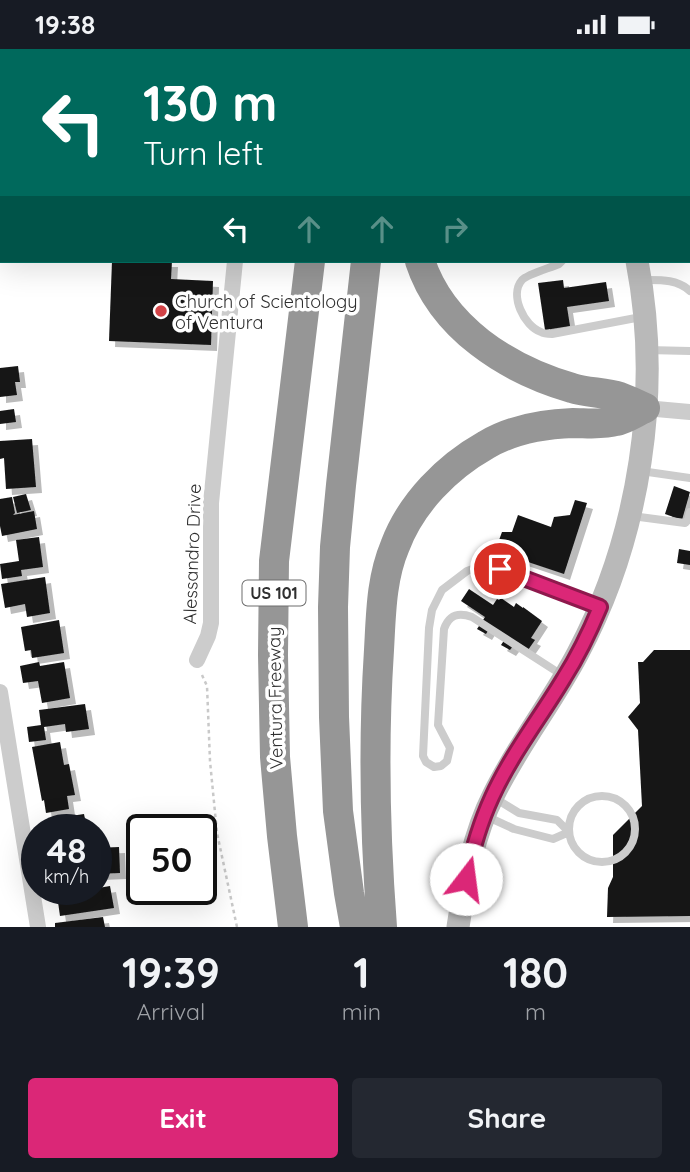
<!DOCTYPE html>
<style>
:root{--surface:#171b24;--page:#242831;--text:#f1f3f6;--muted:#9ea1a6;--accent:#db2777}
body{margin:0;font-family:Quicksand,sans-serif;background:var(--page);color:var(--text);height:100vh;display:flex;flex-direction:column;font-size:26px;white-space:nowrap}
*{box-sizing:border-box;margin:0}
p{font-size:23px;color:var(--muted)}
.icon{flex:none;width:38px;height:38px;fill:none;stroke:currentColor;stroke-width:2;stroke-linecap:round;stroke-linejoin:round}
.map{position:relative;height:878px;overflow:hidden}
.drawer{display:flex;flex-direction:column;background:var(--surface);flex:1}
.drawer>*{flex:none}
.banner{position:absolute;left:0px;top:0px;width:691px;height:214px;box-shadow:0 7px 28px #0002;background:#00695c;color:#fff;overflow:hidden}
.speed{position:absolute;left:21px;top:765px;display:flex;gap:14px;font-size:35px;font-weight:700;text-align:center}
.speed>*{display:grid;place-content:center;width:91px;height:91px;border-radius:50%;background:var(--surface);box-shadow:0 7px 28px #0002;line-height:1}
.speed small{font-size:18px;font-weight:400}
.speed .limit{border:4px solid #111;border-radius:10px;background:#fff;color:#111}
.pin{position:absolute;display:grid;place-items:center;width:60px;height:60px;color:#fff;margin:-30px;border:4px solid #fff;border-radius:50%;box-shadow:0 2px 7px #0007}
.me{position:absolute;width:77px;margin:-38px;rotate:15deg;stroke-linejoin:round;filter:drop-shadow(0 0 5px #0008)}
.turn{display:flex;align-items:center;gap:24px;height:147px;padding:0 28px;font-size:32px}
.turn .icon{width:91px;height:91px;stroke-width:2.5}
.turn b{display:block;font-size:49px;line-height:60px}
.lanes{display:flex;align-items:center;height:66px;padding:0 28px;background:#0003;justify-content:center;gap:35px;direction:ltr}
.lanes .off{opacity:.35}
.eta{display:flex;justify-content:space-evenly;align-items:center;height:119px;text-align:center}
.eta b{font-size:42px;font-weight:700;line-height:49px}
.button{display:flex;gap:14px;margin-top:auto;padding:14px 28px}
.button a{flex:1;height:80px;border-radius:7px;background:var(--accent);color:#fff;font-size:28px;font-weight:700;line-height:80px;text-align:center}
.button a+a{background:var(--page);color:var(--text)}
.status{display:flex;justify-content:space-between;align-items:center;height:49px;padding:0 35px;background:var(--surface);direction:ltr}
.status svg{height:19px;fill:currentColor}
.map>svg:first-child{display:block}
.building{fill:#161616;filter:url(#shadow)}
.lines{fill:none;stroke-linecap:round;stroke-linejoin:round}
.path{stroke:#c9c9c9;stroke-width:2.5;stroke-dasharray:3.5 3.5;stroke-linecap:butt}
.service{stroke:#ccc;stroke-width:8}
.minor{stroke:#ccc;stroke-width:16}
.secondary{stroke:#b9b9b9;stroke-width:23}
.motorway{stroke:#969696;stroke-width:30}
.route-casing{stroke:#8e194d;stroke-width:18}
.route{stroke:#db2777;stroke-width:12}
.poi-dot{fill:#d34347;stroke:#fff;stroke-width:2.5}
.labels{text-anchor:middle;dominant-baseline:central;stroke-width:7;stroke-linejoin:round;paint-order:stroke}
.shield{fill:#fff;stroke:#6d6d6d;stroke-width:2}
.shield-label{font-size:16px;font-weight:bold;fill:#2f2f2f}
.poi-label{font-size:18px;fill:#2f2f2f;stroke:#fff;text-anchor:start}
.street-label{font-size:18px;fill:#2f2f2f;stroke:#fff}
</style>
<div class="status"><b>19:38</b><svg viewBox="0 0 49 12"><path d="M0 12V9h3v3zM5 12V6h3v6zM10 12V3h3v9zM15 12V0h3v12zM26 1h20v11H26zM47 4h2v5h-2z"/></svg></div>
<div class="map">
<svg width="690" height="878" viewBox="0 0 690 878">
<defs>
<filter id="shadow"><feDropShadow dx="6" dy="6" stdDeviation="0" flood-color="#0004"/></filter>
</defs>
<rect width="100%" height="100%" fill="#fff"/>
<path class="building" d="M112,212H172L171,230L213,232L211,296L109,292Z
M563,231L564,239L606,233L609,252L567,258L570,277L545,281L538,234Z
M18,317L20,333H15L17,346L0,348V319Z
M14,360L16,373L0,375V362Z
M32,390L36,438L6,440L4,409L0,410V392Z
M674,437L690,443L682,471L665,465Z
M26,445L31,461L17,464L13,448Z
M12,448L15,464L13,466L34,462L37,480L2,487L0,477V450Z
M575,451L587,454L564,525L495,502L502,483H512L518,466L551,478L554,468L570,466Z
M39,488L43,518L21,521L22,527L2,530L0,515L19,512L16,491Z
M679,500L690,502V516L677,514Z
M45,528L50,564L27,568L25,555L5,559L1,535Z
M469,540L493,556L497,550L499,551L501,549L514,558L516,554L523,559V558L542,572L531,589L535,591L528,601L516,593L510,601L501,596L507,587L491,577L486,585L477,580L485,568L461,552Z
M59,571L64,604L32,609L31,601L25,602L21,578Z
M654,601H690V867L607,868L608,839L613,828V786L642,757L638,681L628,668L640,654L638,613H643Z
M39,613L40,617L64,613L70,649L42,654L38,632L23,634L20,617Z
M85,655L89,680L66,683L65,675L44,678L46,691L29,693L27,678L41,676L39,661Z
M60,693L64,716L69,715L75,746L67,747L69,760L46,764L44,751L42,752L32,698Z
M84,765L87,780H46L45,771Z
M119,798L120,824L96,825V799Z
M110,837L114,859L60,867L57,846Z
M103,868L105,878H55V874Z"/>
<g class="lines">
<path class="path" d="M202,626L207,637L210,712L217,784L237,878"/>
<path class="service" d="M498,0L499,2
M562,212L559,215C550,219 528,225 522,231C509,246 524,277 541,283C544,285 548,285 552,285L641,268
M644,231C660,231 677,230 690,242
M647,301L690,302
M641,422L690,429
M632,467L685,474L688,471L690,463
M562,626L472,568C458,563 449,566 444,580L438,676L450,699L447,712L441,717L434,718L426,713L423,707L429,579L432,561L442,541L467,522L486,515L515,524L597,557
M569 780a33 33 0 1 1 66 0a33 33 0 1 1-66 0Z
M488,768L514,780L553,790L569,783L557,771L519,764L493,748"/>
<path class="minor" d="M247,2V0
M645,359L690,363
M197,611L208,587L211,574V454L235,212
M0,643L38,878"/>
<path class="secondary" d="M561,0L562,2
M458,878C465,833 473,786 494,745C518,696 553,652 578,604C640,487 662,341 637,212"/>
<path class="motorway" d="M310,0V2
M413,0V2
M333,2V0
M389,2V0
M420,212C442,279 507,320 572,339C587,344 605,343 620,348C628,351 637,355 645,359
M293,878L282,787L275,708L273,606L274,512L310,212
M355,878L349,844L338,762L334,668L333,558L335,498L341,436L366,212
M382,878C375,786 373,693 379,601C381,566 381,530 395,497C411,454 447,418 486,396C511,381 545,375 573,374C586,374 603,376 616,372C626,370 636,363 645,359"/>
</g>
<g class="lines">
<defs>
<path id="route" d="M466,830C472,802 480,774 492,748C511,706 540,669 564,629C578,607 590,582 600,558L500,520"/>
</defs>
<use href="#route" class="route-casing"/>
<use href="#route" class="route"/>
</g>
<circle class="poi-dot" cx="161" cy="262" r="7"/>
<g class="labels">
<rect class="shield" x="242.5" y="531.5" width="63" height="25" rx="5"/>
<g class="shield-label">
<text x="274" y="544">US 101</text>
</g>
<g class="poi-label">
<text x="175" y="252">Church of Scientology<tspan x="175" dy="21">of Ventura</tspan></text>
</g>
<g class="street-label">
<text transform="translate(192 505) rotate(-88)">Alessandro Drive</text>
<text transform="translate(275 649) rotate(-91)">Ventura Freeway</text>
</g>
</g>
</svg>
<div class="speed"><div>48<small>km/h</small></div><div class="limit">50</div></div>
<div class="pin" style="left:500px;top:520px;background:#d93025"><svg class="icon" aria-label="arrive" viewBox="0 0 24 24"><path d="M6 21V4h12l-3 4 3 4H6"/></svg></div>
<svg class="me" style="left:466px;top:830px" viewBox="-20 -20 40 40"><circle r="19" fill="#fff"/><path d="M0-13L10 11 0 6-10 11z" fill="#db2777"/></svg>
<div class="banner">
<div class="turn"><svg class="icon" aria-label="left" viewBox="0 0 24 24"><path d="M17 20v-9H6M10 6l-5 5 5 5"/></svg><div><b>130 m</b>Turn left</div></div>
<div class="lanes"><svg class="icon" aria-label="left" viewBox="0 0 24 24"><path d="M17 20v-9H6M10 6l-5 5 5 5"/></svg><svg class="icon off" aria-label="ahead" viewBox="0 0 24 24"><path d="M12 20V5M6 11l6-6 6 6"/></svg><svg class="icon off" aria-label="ahead" viewBox="0 0 24 24"><path d="M12 20V5M6 11l6-6 6 6"/></svg><svg class="icon off" aria-label="right" viewBox="0 0 24 24"><path d="M7 20v-9h11M14 6l5 5-5 5"/></svg></div>
</div>
</div>
<section class="drawer">
<div class="eta">
<div><b>19:39</b><p>Arrival</p></div>
<div><b>1</b><p>min</p></div>
<div><b>180</b><p>m</p></div>
</div>
<div class="button"><a>Exit</a><a>Share</a></div>
</section>
